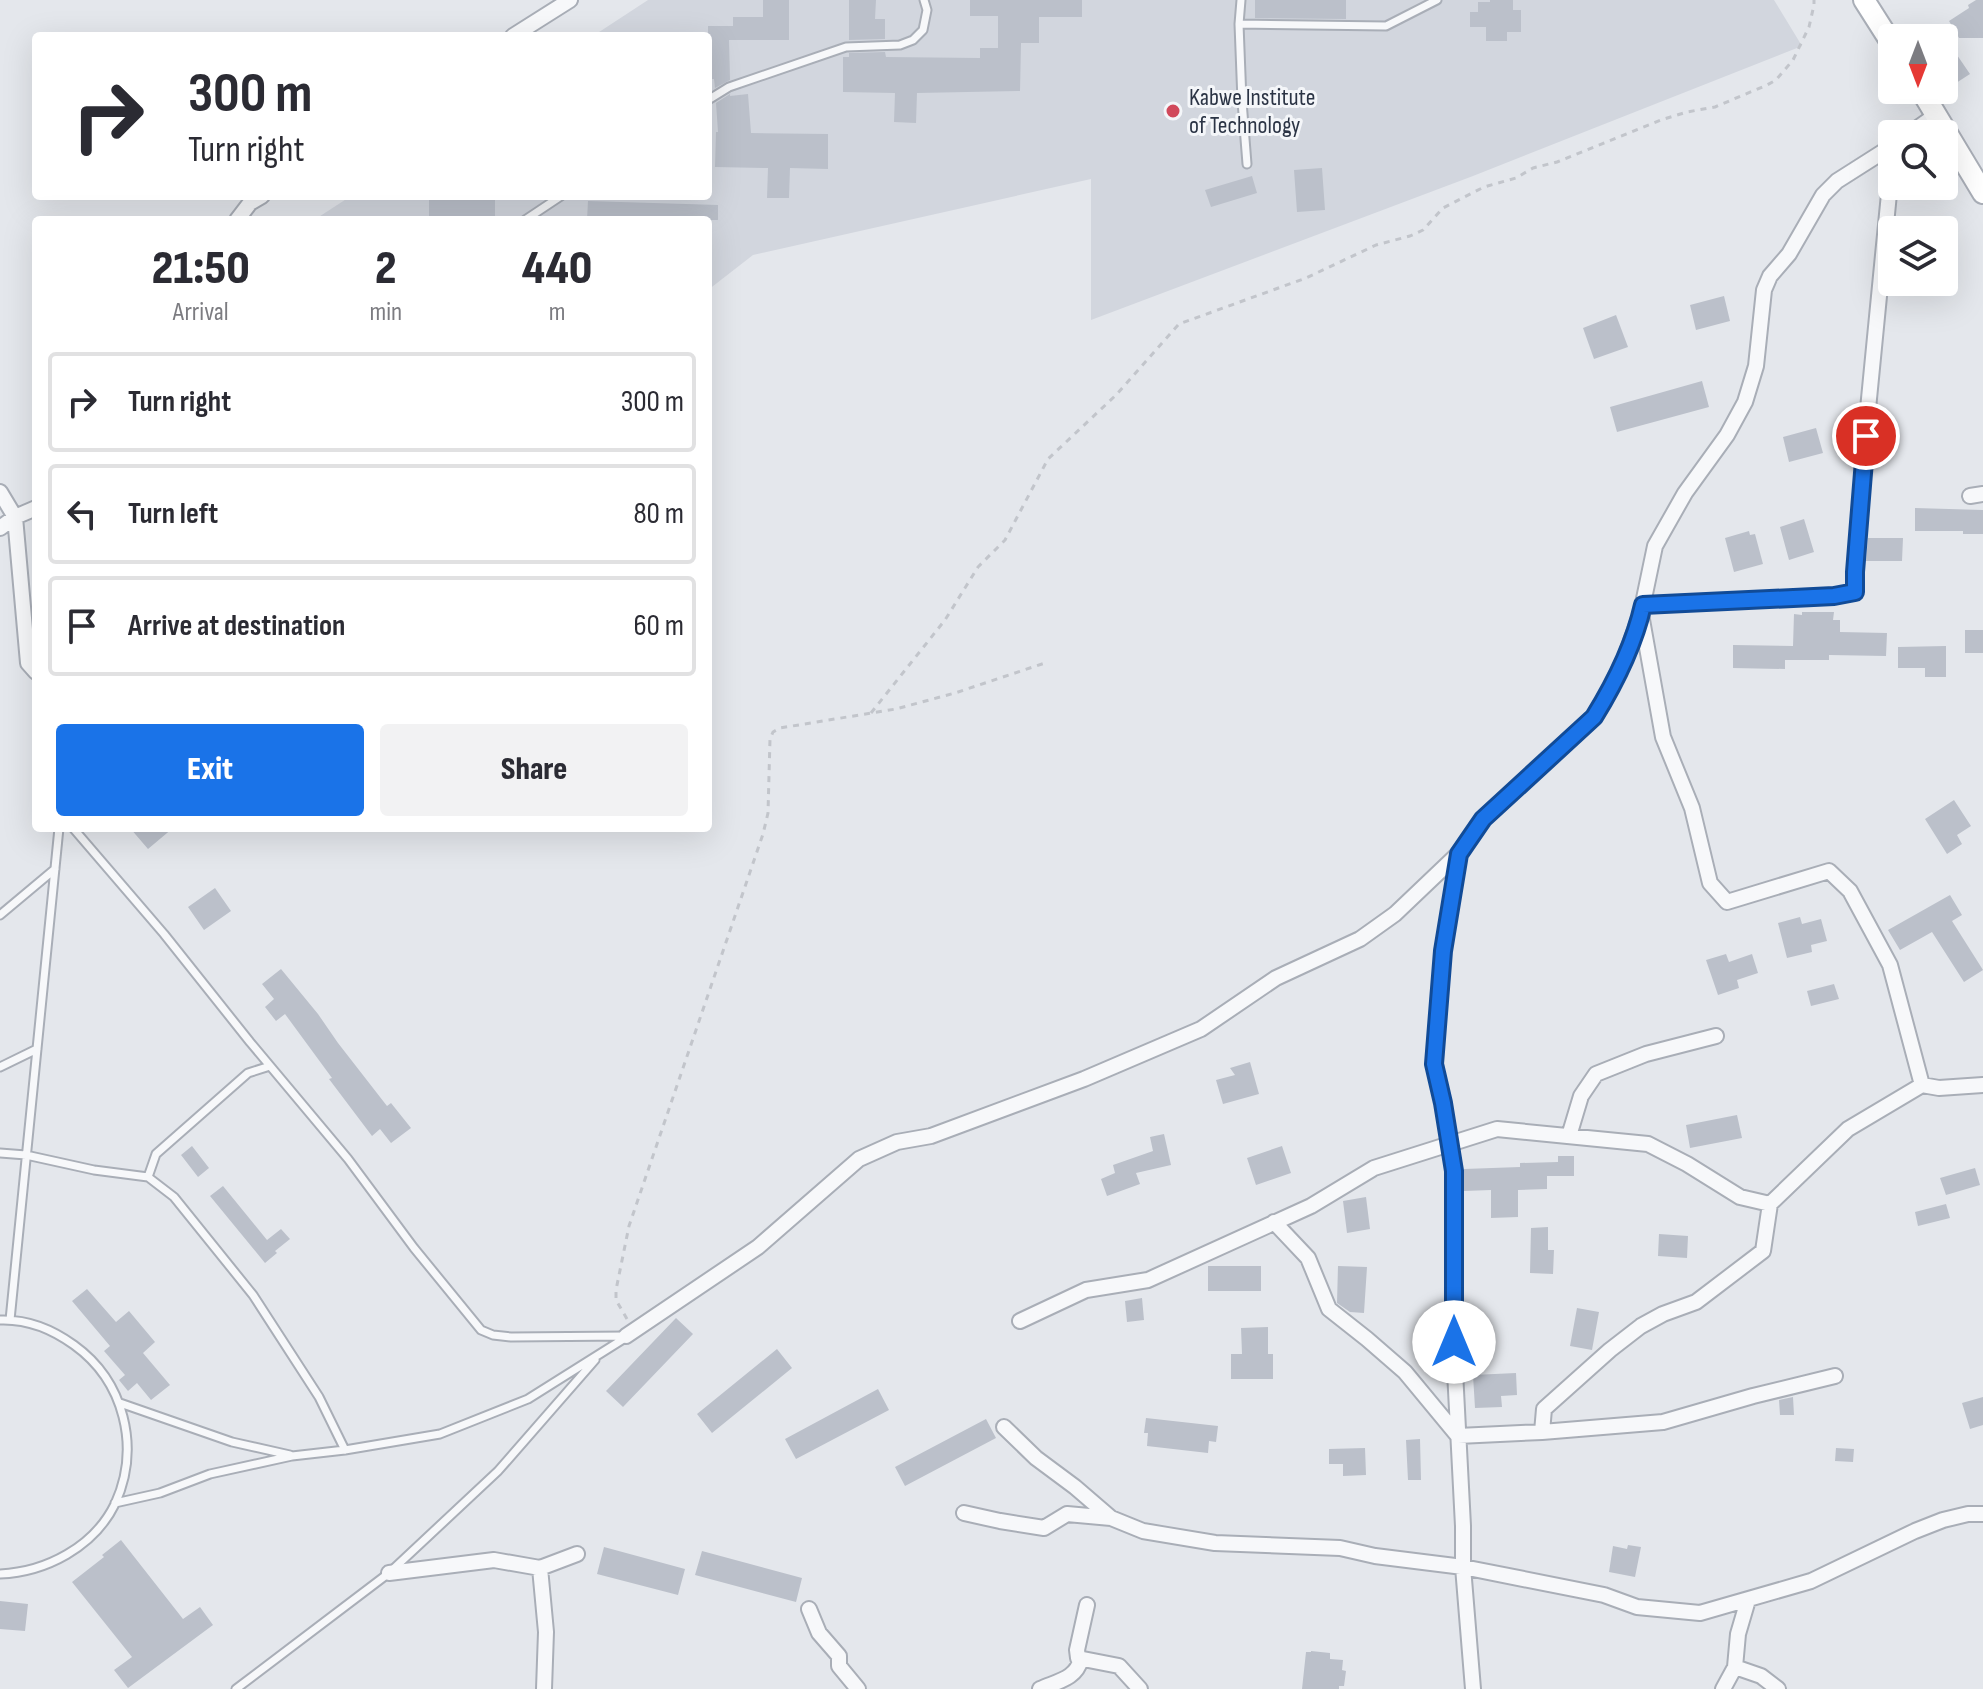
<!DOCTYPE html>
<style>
:root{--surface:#fff;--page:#f2f2f3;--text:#2b2b33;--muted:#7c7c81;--line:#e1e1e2;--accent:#1a73e8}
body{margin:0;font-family:"Sofia Sans Condensed",sans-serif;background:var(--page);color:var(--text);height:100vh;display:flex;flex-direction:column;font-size:30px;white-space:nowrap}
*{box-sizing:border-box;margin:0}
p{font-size:26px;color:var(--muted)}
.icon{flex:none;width:44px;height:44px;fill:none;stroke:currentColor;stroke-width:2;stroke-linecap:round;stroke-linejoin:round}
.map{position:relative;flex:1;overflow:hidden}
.sheet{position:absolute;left:32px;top:216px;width:680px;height:616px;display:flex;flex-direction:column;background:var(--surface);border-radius:8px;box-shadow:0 8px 32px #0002}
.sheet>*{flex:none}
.guide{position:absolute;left:32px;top:32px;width:680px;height:168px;border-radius:8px;box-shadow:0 8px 32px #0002;background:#fff;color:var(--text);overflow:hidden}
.needle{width:52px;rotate:180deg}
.tools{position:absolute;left:1878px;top:24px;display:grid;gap:16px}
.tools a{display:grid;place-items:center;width:80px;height:80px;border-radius:8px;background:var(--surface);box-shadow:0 8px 32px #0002;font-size:40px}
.pin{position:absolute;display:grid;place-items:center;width:68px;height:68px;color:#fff;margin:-34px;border:4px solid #fff;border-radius:50%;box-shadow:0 2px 8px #0007}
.me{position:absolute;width:88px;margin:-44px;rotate:0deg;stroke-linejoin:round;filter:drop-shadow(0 0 6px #0008)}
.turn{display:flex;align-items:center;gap:28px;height:168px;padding:0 24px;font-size:36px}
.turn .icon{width:104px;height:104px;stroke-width:2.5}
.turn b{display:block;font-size:56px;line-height:68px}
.eta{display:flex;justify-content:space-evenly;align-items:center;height:136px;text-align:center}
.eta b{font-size:48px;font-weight:800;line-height:56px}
.cta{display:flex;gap:16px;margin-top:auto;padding:16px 24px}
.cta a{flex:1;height:92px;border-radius:8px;background:var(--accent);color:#fff;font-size:32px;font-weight:800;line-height:92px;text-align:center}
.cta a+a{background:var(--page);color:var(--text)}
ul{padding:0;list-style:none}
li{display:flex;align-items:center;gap:24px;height:100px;margin:0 16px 12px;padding:0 8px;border:4px solid var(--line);border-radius:8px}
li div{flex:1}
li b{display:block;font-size:30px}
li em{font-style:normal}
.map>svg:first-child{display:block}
.built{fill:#d2d6de}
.building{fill:#bbc0ca}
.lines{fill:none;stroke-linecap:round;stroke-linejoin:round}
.lane-casing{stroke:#a9aeb7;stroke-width:11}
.street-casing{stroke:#a9aeb7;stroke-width:18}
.secondary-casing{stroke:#a9aeb7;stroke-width:24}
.path{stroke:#c2c5cb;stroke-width:3;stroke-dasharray:6 6;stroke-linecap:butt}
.lane{stroke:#f7f8fa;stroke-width:7}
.street{stroke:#f7f8fa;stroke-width:14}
.secondary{stroke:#fff;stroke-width:20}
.route-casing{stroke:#114b97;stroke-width:20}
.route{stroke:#1a73e8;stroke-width:14}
.poi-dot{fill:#d1495b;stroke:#f4f6f9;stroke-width:3}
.labels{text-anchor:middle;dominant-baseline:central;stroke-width:6;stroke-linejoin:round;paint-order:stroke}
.poi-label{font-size:24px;fill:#2b3445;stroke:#f4f6f9;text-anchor:start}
</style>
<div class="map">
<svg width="1983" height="1689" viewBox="0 0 1983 1689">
<rect width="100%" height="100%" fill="#e4e7ec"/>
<path class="built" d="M648,0H1774L1802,46L1473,176L1091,320V179L753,255L708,290V220H314L351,196H708V36H593Z"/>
<path class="building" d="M763,0H789V40H729L730,80L715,88L714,79H708V26H733V17H763Z
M849,0H876L875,19H885V39L849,40Z
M970,0H1082V17H1039V43H1021L1020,91L917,93L916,123L894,122L895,93L843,92V57H849V53L885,52L886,57L980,58V48H998V16H970Z
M1255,0H1346V19L1255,18Z
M1490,0H1513V10H1521V32H1507V41H1486V27H1470V12H1478V2H1490Z
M1976,0H1983V38H1959L1949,21L1969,8L1968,5Z
M1957,55L1970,74L1953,85L1944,71V63Z
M730,94V96L748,94L751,133L828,134V169L790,168L789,198H767L768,168L715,167L716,132H718L716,103Z
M1322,168L1325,210L1297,212L1294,170Z
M1252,176L1257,193L1211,207L1205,190Z
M429,196H495V220H429Z
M588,201L718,205V220H587Z
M1724,296L1730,321L1696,330L1690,305Z
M1616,315L1628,347L1594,359L1583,328Z
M1702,381L1709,407L1617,432L1610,407Z
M1816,428L1823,453L1789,462L1783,437Z
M1915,508L1983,510V534H1963V531H1915Z
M1804,519L1814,552L1789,560L1780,527Z
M1749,531L1750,535L1755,534L1763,564L1734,572L1725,538Z
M1868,538H1903L1902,561H1866Z
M1802,612H1834L1833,620H1840V632L1887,633L1886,656L1829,655V660H1785V669L1733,668V645L1793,646L1794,614L1802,615Z
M1965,630H1983V653H1965Z
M1946,646V677H1925V668H1898V647Z
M1954,800L1971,826L1957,835L1962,844L1947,854L1925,819Z
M130,828H173L148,849Z
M215,888L231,911L204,930L188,907Z
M1950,895L1962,915L1952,921L1983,970L1964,982L1932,932L1900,950L1888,930Z
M1800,917L1802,924L1821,919L1827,941L1811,945L1812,952L1787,958L1778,923Z
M1726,954L1729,962L1752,954L1758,973L1737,980L1739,988L1718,995L1706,960Z
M281,969L318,1014L338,1043L387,1106L391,1103L411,1128L391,1143L380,1129L372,1136L329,1079L332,1078L285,1014L276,1021L265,1007L274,999L262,984Z
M1834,984L1839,999L1811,1006L1807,991Z
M1250,1062L1259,1094L1223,1104L1216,1080L1235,1075L1230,1068Z
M1737,1115L1742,1138L1690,1148L1686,1125Z
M1164,1134L1171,1165L1136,1173L1140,1184L1107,1196L1101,1179L1115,1173L1113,1165L1153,1151L1150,1137Z
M192,1146L209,1168L198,1177L181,1155Z
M1282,1146L1291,1173L1256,1185L1247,1158Z
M1558,1156H1574V1176H1547V1189L1518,1190V1217L1491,1218V1190L1464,1191V1169L1520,1167V1163L1558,1162Z
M1975,1168L1980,1185L1946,1195L1940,1178Z
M223,1186L267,1240L281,1229L290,1239L275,1251L277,1253L265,1263L210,1196Z
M1366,1197L1370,1229L1347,1233L1343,1201Z
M1946,1204L1950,1218L1918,1226L1915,1212Z
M1548,1227V1250H1554L1553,1274L1530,1273L1531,1228Z
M1659,1234L1688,1236L1687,1258L1658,1256Z
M1208,1266H1261V1291H1208Z
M1338,1266L1367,1267L1364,1313L1350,1312L1337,1303Z
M87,1289L116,1322L129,1311L155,1342L143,1353L170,1385L151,1400L137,1383L128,1391L119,1380L125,1375L104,1351L110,1346L72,1301Z
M1142,1298L1144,1320L1127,1322L1125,1301Z
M1577,1308L1599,1312L1592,1350L1570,1346Z
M676,1318L693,1334L623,1407L606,1391Z
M1268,1327V1354H1273V1379H1231V1354H1242L1241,1328Z
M1465,1333L1483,1335L1481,1357L1465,1356Z
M777,1349L792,1368L712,1433L697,1414Z
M1516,1373L1517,1395L1501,1396L1502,1407L1475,1408L1473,1375Z
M878,1389L889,1410L796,1459L785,1439Z
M1793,1397L1794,1415H1780L1779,1400Z
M1983,1397V1425L1970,1429L1962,1403Z
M1146,1418L1218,1426L1216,1442L1209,1441L1208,1453L1147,1446L1148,1433H1144Z
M986,1419L996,1438L905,1486L895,1467Z
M1420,1439L1421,1480H1408L1406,1440Z
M1365,1448L1366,1475L1343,1476V1464H1329V1449Z
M1836,1448L1854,1449L1853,1462L1835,1461Z
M121,1540L183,1619L200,1607L213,1625L128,1688L114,1670L132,1657L72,1582L104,1557L102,1555Z
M1628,1545L1641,1547L1635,1577L1609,1572L1613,1546L1627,1549Z
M604,1547L685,1569L678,1595L597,1574Z
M702,1551L802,1578L796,1602L695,1575Z
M0,1601L28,1604L25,1631L0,1629Z
M1311,1651L1330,1653V1659L1343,1660L1342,1670L1346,1671L1344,1686H1339V1689H1302L1306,1652H1311Z"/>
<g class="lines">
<defs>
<path id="lane" d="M1241,0L1239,24L1386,26L1437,0
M1239,24L1242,101L1247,164
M708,100L729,87L846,47L900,45L913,40L923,30L927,10L924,0
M525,220L561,196
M73,828L164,934L250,1042L348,1159L414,1248L481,1330L493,1335L511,1337L626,1336
M0,915L55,869
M0,1067L37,1049
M0,1153L26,1155L94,1170L148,1177L174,1197L253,1295L319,1397L345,1450
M148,1177L156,1154L248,1073L270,1066
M0,1320C28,1319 52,1329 74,1345C124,1381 141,1447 115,1504C94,1547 46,1572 0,1574
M10,1320L59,828
M120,1403L232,1442L290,1455
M115,1503L160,1493L210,1474L292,1456L345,1450L440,1434L528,1399L625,1338
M236,1689L389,1573L498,1471L595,1360"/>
<path id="street" d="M513,36L570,0
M1909,134L1936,115
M237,220L250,203L262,196
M0,492L15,517L28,663L36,672
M1970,496L1983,494
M0,528L15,517L36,508
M1643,605L1834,596L1855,592V572L1868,409L1892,163
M1641,614L1663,737L1692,808L1710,883L1727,902L1829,871L1850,891L1890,965L1922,1085L1939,1088L1983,1085
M1569,1136L1581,1096L1596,1074L1646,1054L1716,1036
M1274,1222L1308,1258L1329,1309L1367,1339L1405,1372L1458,1436L1542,1432L1663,1422L1753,1396L1835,1376
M1020,1321L1086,1290L1148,1280L1311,1206L1374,1168L1497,1129L1648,1144L1687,1164L1740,1197L1770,1204L1848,1129L1922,1085
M626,1336L758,1247L859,1159L897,1142L931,1136L1084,1079L1201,1029L1276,978L1360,939L1395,914L1458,854
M1004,1427L1036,1458L1075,1487L1111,1518
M1542,1432L1544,1409L1610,1350L1641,1326L1663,1314L1696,1302L1763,1251L1770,1204
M964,1513L1000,1521L1044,1528L1067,1514L1111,1518L1143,1531L1215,1543L1340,1548L1375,1556L1463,1567L1604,1595L1637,1607L1700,1613L1811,1581L1915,1531L1943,1520L1968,1514H1983
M540,1568L546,1632L544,1689
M389,1573L494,1560L540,1568L577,1554
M1087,1605L1077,1650L1078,1658L1119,1666L1140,1689
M809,1609L819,1633L839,1656V1666L858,1689
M1735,1667L1761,1676L1778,1689
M1040,1689C1058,1681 1076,1679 1081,1659
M1473,1689L1463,1567V1526L1455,1371L1454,1171L1443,1103L1434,1064L1443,951L1459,854L1483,819L1594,717L1606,697L1625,658L1641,613L1655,546L1685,493L1727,435L1745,402L1756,366L1764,290L1770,276L1789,254L1823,195L1837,181L1892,146
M1723,1689L1735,1667L1738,1634L1748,1600"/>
<path id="secondary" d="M1864,0L1892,44
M1921,90L1983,193"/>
</defs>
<use href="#lane" class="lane-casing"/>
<use href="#street" class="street-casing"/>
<use href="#secondary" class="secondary-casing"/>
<path class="path" d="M871,713L945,620L978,567L1005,540L1048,459L1116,395L1179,324L1306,278L1376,245L1410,236L1423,230L1443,208L1484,187L1516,178L1533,168L1557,162L1661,120L1687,112L1715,107L1767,85L1776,80L1793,60L1809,27L1814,5V0
M627,1319L616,1300V1290L629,1226L763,834L768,813L770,739L773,732L780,728L896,709L955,693L1045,663"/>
<use href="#lane" class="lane"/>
<use href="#street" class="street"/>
<use href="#secondary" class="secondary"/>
</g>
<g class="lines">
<defs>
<path id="route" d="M1454,1342V1171L1443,1103L1434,1064L1443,951L1459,854L1483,819L1594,717C1615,683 1634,645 1643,605L1834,596L1855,592V572L1866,436"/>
</defs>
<use href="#route" class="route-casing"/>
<use href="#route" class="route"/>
</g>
<circle class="poi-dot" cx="1173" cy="111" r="8"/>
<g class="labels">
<g class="poi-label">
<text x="1189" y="97">Kabwe Institute<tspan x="1189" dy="28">of Technology</tspan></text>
</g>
</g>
</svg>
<div class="tools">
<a><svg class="needle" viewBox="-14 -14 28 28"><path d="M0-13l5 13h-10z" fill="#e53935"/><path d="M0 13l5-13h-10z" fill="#7c7c81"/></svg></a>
<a><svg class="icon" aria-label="search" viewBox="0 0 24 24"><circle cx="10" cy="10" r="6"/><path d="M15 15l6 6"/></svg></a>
<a><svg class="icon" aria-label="layers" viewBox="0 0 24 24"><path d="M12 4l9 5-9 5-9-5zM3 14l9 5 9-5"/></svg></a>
</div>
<div class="pin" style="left:1866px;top:436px;background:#d93025"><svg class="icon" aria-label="arrive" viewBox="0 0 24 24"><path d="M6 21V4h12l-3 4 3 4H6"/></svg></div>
<svg class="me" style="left:1454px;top:1342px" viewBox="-20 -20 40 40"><circle r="19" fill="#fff"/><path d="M0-13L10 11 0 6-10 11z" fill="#1a73e8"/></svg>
<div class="guide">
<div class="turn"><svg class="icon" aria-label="right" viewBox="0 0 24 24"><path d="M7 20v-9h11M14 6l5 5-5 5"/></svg><div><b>300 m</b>Turn right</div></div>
</div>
<section class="sheet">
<div class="eta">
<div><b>21:50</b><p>Arrival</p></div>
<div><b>2</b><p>min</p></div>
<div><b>440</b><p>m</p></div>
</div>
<ul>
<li><svg class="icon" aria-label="right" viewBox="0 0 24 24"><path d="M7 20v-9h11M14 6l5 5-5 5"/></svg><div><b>Turn right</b></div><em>300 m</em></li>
<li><svg class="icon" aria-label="left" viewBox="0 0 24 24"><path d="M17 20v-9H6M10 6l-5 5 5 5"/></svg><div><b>Turn left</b></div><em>80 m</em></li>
<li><svg class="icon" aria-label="arrive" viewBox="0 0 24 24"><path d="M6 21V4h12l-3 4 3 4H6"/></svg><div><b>Arrive at destination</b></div><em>60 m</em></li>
</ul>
<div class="cta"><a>Exit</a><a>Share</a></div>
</section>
</div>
